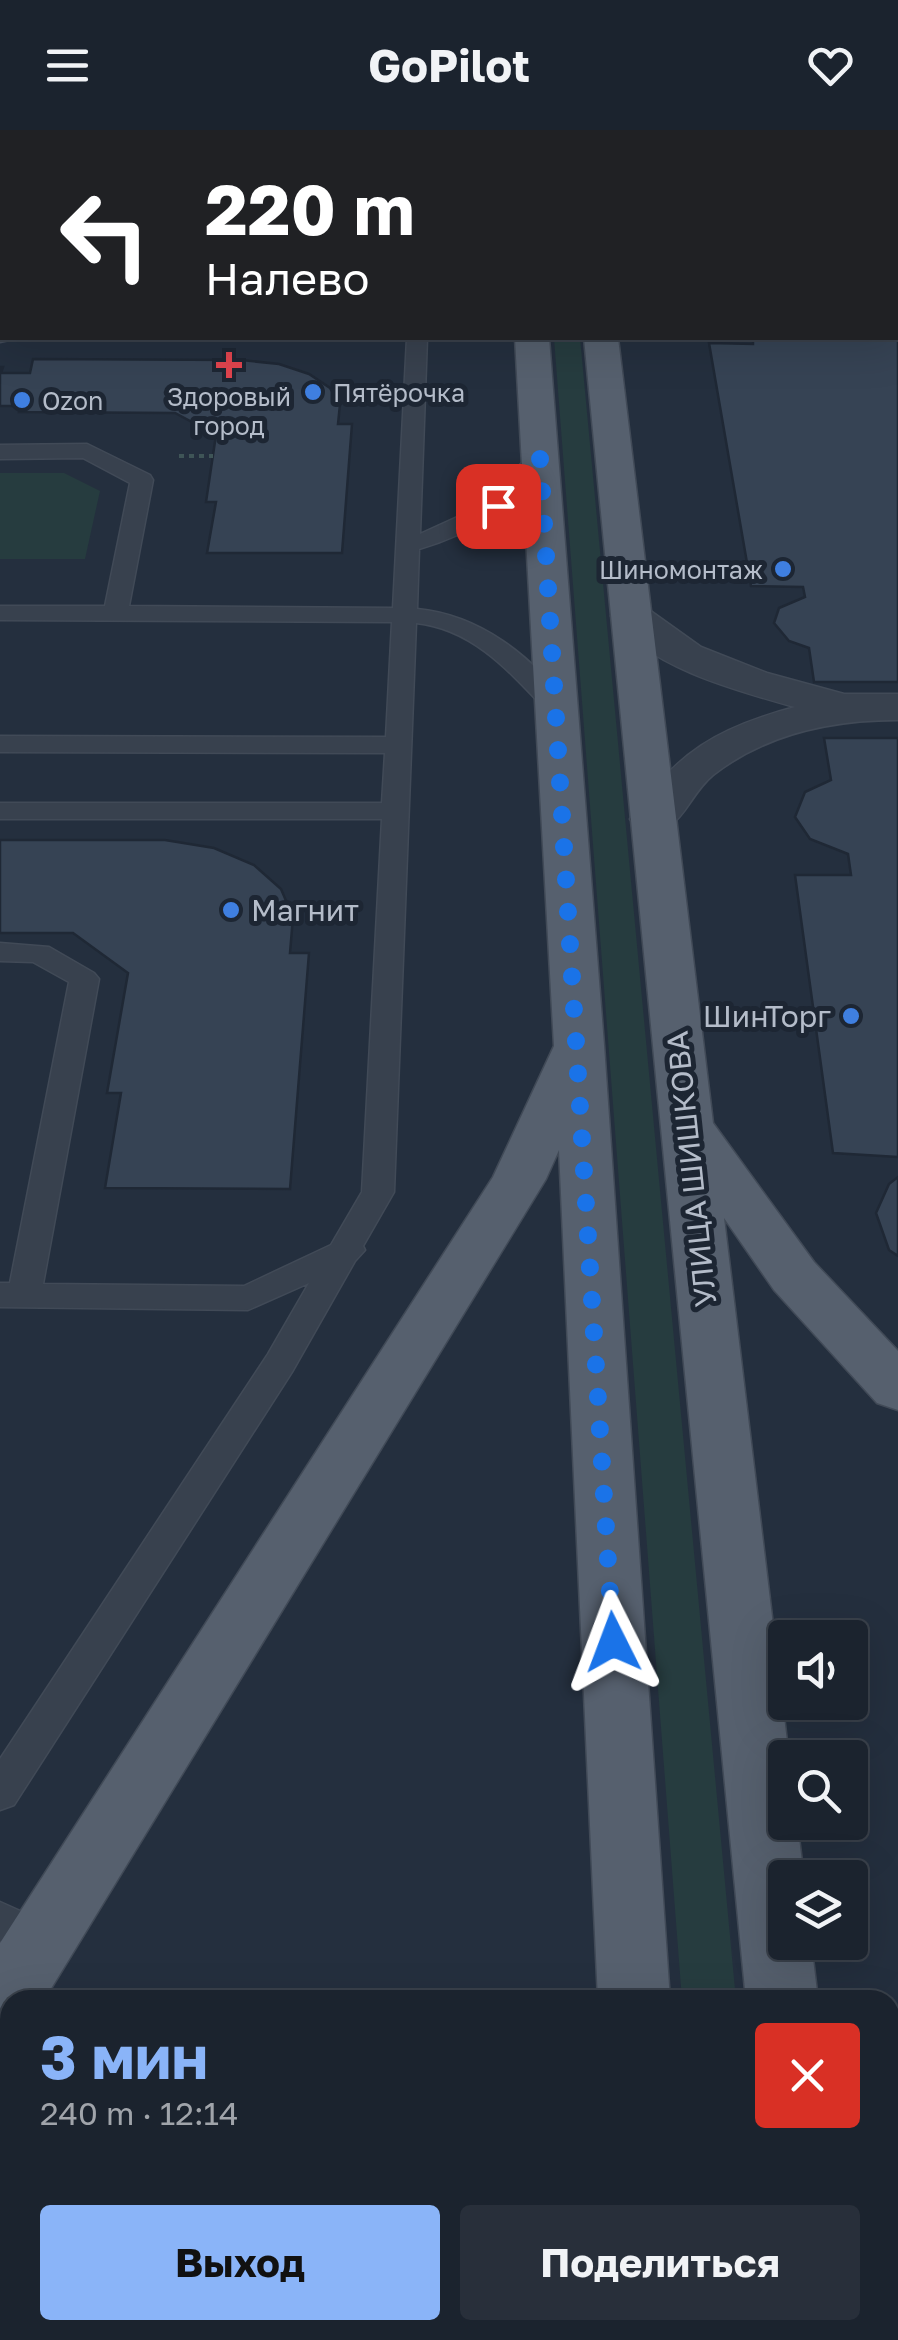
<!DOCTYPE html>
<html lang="ru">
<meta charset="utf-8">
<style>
:root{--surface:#1b232e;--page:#282f3a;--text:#f1f3f6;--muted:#a0a4aa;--line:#39404a;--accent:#8ab4f8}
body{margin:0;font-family:"Golos Text",sans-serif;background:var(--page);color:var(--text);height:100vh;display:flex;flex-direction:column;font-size:38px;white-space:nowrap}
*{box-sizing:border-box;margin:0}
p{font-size:32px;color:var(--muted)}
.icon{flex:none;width:55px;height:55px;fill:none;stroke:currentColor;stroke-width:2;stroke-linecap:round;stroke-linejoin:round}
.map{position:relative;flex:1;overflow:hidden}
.side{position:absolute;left:0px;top:1860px;width:900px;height:350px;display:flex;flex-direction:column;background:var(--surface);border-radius:30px 30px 0 0;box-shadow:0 10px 40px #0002,0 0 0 2px var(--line)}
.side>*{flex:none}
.banner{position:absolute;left:0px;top:0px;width:900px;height:210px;box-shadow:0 10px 40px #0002,0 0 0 2px var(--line);background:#202124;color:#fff;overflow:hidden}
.buttons{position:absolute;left:768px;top:1490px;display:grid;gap:20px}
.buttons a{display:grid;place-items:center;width:100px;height:100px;border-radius:10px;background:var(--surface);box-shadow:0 10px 40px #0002,0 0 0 2px var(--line);font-size:50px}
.pin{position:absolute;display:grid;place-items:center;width:85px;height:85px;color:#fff;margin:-42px;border-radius:20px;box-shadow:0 5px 15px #0006}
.me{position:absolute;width:110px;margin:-55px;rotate:357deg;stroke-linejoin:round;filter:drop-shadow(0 0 8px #0008)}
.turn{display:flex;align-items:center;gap:35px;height:210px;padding:0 40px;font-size:45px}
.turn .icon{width:130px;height:130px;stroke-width:2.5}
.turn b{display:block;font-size:70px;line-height:85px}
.round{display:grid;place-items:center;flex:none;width:105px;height:105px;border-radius:10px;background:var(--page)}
.headline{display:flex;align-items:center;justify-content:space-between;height:170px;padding:0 40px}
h1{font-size:60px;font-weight:700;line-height:75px;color:var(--accent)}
.cta{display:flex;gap:20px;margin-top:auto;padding:20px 40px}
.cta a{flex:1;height:115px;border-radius:10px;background:var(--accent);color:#111;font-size:40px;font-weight:700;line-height:115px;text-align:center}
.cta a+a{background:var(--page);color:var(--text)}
header{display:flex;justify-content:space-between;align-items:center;height:130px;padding:0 40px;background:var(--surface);font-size:45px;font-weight:700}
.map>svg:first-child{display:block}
.green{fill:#263c3f}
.building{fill:#364354;stroke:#1f2835;stroke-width:2.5}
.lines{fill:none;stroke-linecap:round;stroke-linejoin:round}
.service-casing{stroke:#414a57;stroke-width:3}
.minor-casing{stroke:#414a57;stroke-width:3}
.primary-casing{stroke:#414a57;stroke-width:3}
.path{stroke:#3f5557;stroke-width:4;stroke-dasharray:5 5;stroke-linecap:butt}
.service{fill:#38414e;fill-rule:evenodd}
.minor{fill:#38414e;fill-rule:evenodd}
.primary{fill:#56606e;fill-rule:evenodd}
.route{stroke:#1a73e8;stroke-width:18;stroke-dasharray:0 32.4}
.health-dot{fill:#e0444e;stroke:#1d2633;stroke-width:4}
.shop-dot{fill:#3f7fe0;stroke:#1d2633;stroke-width:4}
.labels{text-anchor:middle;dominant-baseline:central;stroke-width:10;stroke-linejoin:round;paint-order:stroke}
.far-poi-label{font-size:25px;fill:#b4bcc9;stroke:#1d2633;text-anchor:start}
.poi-label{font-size:30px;fill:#b4bcc9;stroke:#1d2633;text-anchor:start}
.street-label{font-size:30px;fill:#b4bcc9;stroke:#1d2633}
</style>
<header><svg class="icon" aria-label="menu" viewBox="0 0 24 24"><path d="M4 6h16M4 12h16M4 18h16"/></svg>GoPilot<svg class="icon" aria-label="heart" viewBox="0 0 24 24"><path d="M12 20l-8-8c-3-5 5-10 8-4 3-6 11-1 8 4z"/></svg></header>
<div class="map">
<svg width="898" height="2210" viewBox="0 0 898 2210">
<rect width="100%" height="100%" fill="#242f3e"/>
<path class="green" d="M554,208H580L736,1870H682Z
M0,343H64L100,361L85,429H0Z"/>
<path class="building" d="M276,0H386L276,2Z
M898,189V552H814L809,518L789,511L774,493L779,478L805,467L803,457L751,456L709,213L753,214V208H898Z
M33,229L241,230L279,234L309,244L330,258L340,274L338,294H352L342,423H207L216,372H206L216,305L175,283L19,282L20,276H0V237H3L1,243H30Z
M824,608H898V1027L833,1023L795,745H851L848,724L810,709L795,687L805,662L831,650Z
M0,710H165L214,718L254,735L281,759L293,787L290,823H309L290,1059L105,1058L121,963H107L128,843L73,803H0Z
M898,1047V1126L889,1120L876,1083L889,1054Z"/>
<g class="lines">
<defs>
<path id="service" d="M416,0H434V2H417Z
M618,0H636V2H619Z
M779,0H797V2H780Z
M0,86H2V98H0Z
M0,167H2V179H0Z
M0,200L2,208H11L9,210L0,212Z
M407,208H427L420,404L475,379L532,323H548L551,328C516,375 475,403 419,419L417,479C480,485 532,526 569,576L556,584L547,581C510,542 473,499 416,493L394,1062L363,1116L365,1120L355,1131L292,1242L14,1675L0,1680V1629L268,1224L309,1153L248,1180L0,1177V1153H10L69,852L33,832L0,831V813L49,817L94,843L99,849L43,1154L244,1156L331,1115L362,1062L382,689H0V673H382L385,623L0,622V606L386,607L392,492L0,490V476H105L130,353L83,328L0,329V315L87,314L150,345L153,350L129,476L393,478Z
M0,1772L56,1797L62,1810L56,1823L41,1829L0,1811Z"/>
<path id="minor" d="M631,474L645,477L701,517L767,543L844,564H898V590C832,590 767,603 713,645C684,669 682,710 637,699L630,689C677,622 717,598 795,577C738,561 646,537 611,486L617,477Z"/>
<path id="primary" d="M503,0H533L534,2H504Z
M564,0H594V2H564Z
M515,208H549L604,915L670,1870H598L559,1020L546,1049L44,1870H10V1906L0,1909V1813L493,1047L554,916Z
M584,208H618L713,993L814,1132L898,1221V1280L877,1273L774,1160L724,1088L789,1628H785V1692H797L804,1748H785V1812H811L818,1870H746Z
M613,2200H693L694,2210H614Z
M778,2200H858L859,2210H779Z"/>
</defs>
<use href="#service" class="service-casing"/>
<use href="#minor" class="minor-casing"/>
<use href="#primary" class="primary-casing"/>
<path class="path" d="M179,326H213"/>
<use href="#service" class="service"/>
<use href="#minor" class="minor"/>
<use href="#primary" class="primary"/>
</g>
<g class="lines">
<path class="route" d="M498,376L540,328L613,1512"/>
</g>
<path class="health-dot" d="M224 220h10v10h10v10h-10v10h-10v-10h-10v-10h10z"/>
<g class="shop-dot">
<circle cx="313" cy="262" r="10"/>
<circle cx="22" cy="270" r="10"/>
<circle cx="783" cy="439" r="10"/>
<circle cx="231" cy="780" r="10"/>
<circle cx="851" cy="886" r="10"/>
</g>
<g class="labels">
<g class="far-poi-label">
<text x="333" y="262">Пятёрочка</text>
<text x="229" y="266" text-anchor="middle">Здоровый<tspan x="229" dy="29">город</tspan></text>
<text x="42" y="270">Ozon</text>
<text x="763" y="439" text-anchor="end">Шиномонтаж</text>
</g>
<g class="poi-label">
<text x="251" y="780">Магнит</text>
<text x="831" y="886" text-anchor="end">ШинТорг</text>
</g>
<g class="street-label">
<text transform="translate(691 1039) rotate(-96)">УЛИЦА ШИШКОВА</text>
</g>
</g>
</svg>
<div class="buttons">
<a><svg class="icon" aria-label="sound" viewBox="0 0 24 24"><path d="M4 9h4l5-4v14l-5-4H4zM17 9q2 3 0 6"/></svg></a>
<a><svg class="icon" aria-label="search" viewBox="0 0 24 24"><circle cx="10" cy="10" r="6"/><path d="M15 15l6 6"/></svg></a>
<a><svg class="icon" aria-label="layers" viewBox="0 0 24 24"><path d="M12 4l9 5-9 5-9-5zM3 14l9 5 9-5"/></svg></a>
</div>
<div class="pin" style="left:498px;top:376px;background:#d93025"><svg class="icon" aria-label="arrive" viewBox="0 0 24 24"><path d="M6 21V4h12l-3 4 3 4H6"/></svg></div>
<svg class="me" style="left:613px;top:1512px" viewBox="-20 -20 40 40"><path d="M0-17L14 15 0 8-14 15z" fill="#1a73e8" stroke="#fff" stroke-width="4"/></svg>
<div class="banner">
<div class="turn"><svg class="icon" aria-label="left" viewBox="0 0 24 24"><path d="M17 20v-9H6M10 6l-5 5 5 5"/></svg><div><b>220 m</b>Налево</div></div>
</div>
<section class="side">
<div class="headline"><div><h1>3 мин</h1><p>240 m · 12:14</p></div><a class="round" style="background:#d93025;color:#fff"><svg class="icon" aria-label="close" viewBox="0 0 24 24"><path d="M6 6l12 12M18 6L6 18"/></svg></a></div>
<div class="cta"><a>Выход</a><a>Поделиться</a></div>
</section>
</div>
